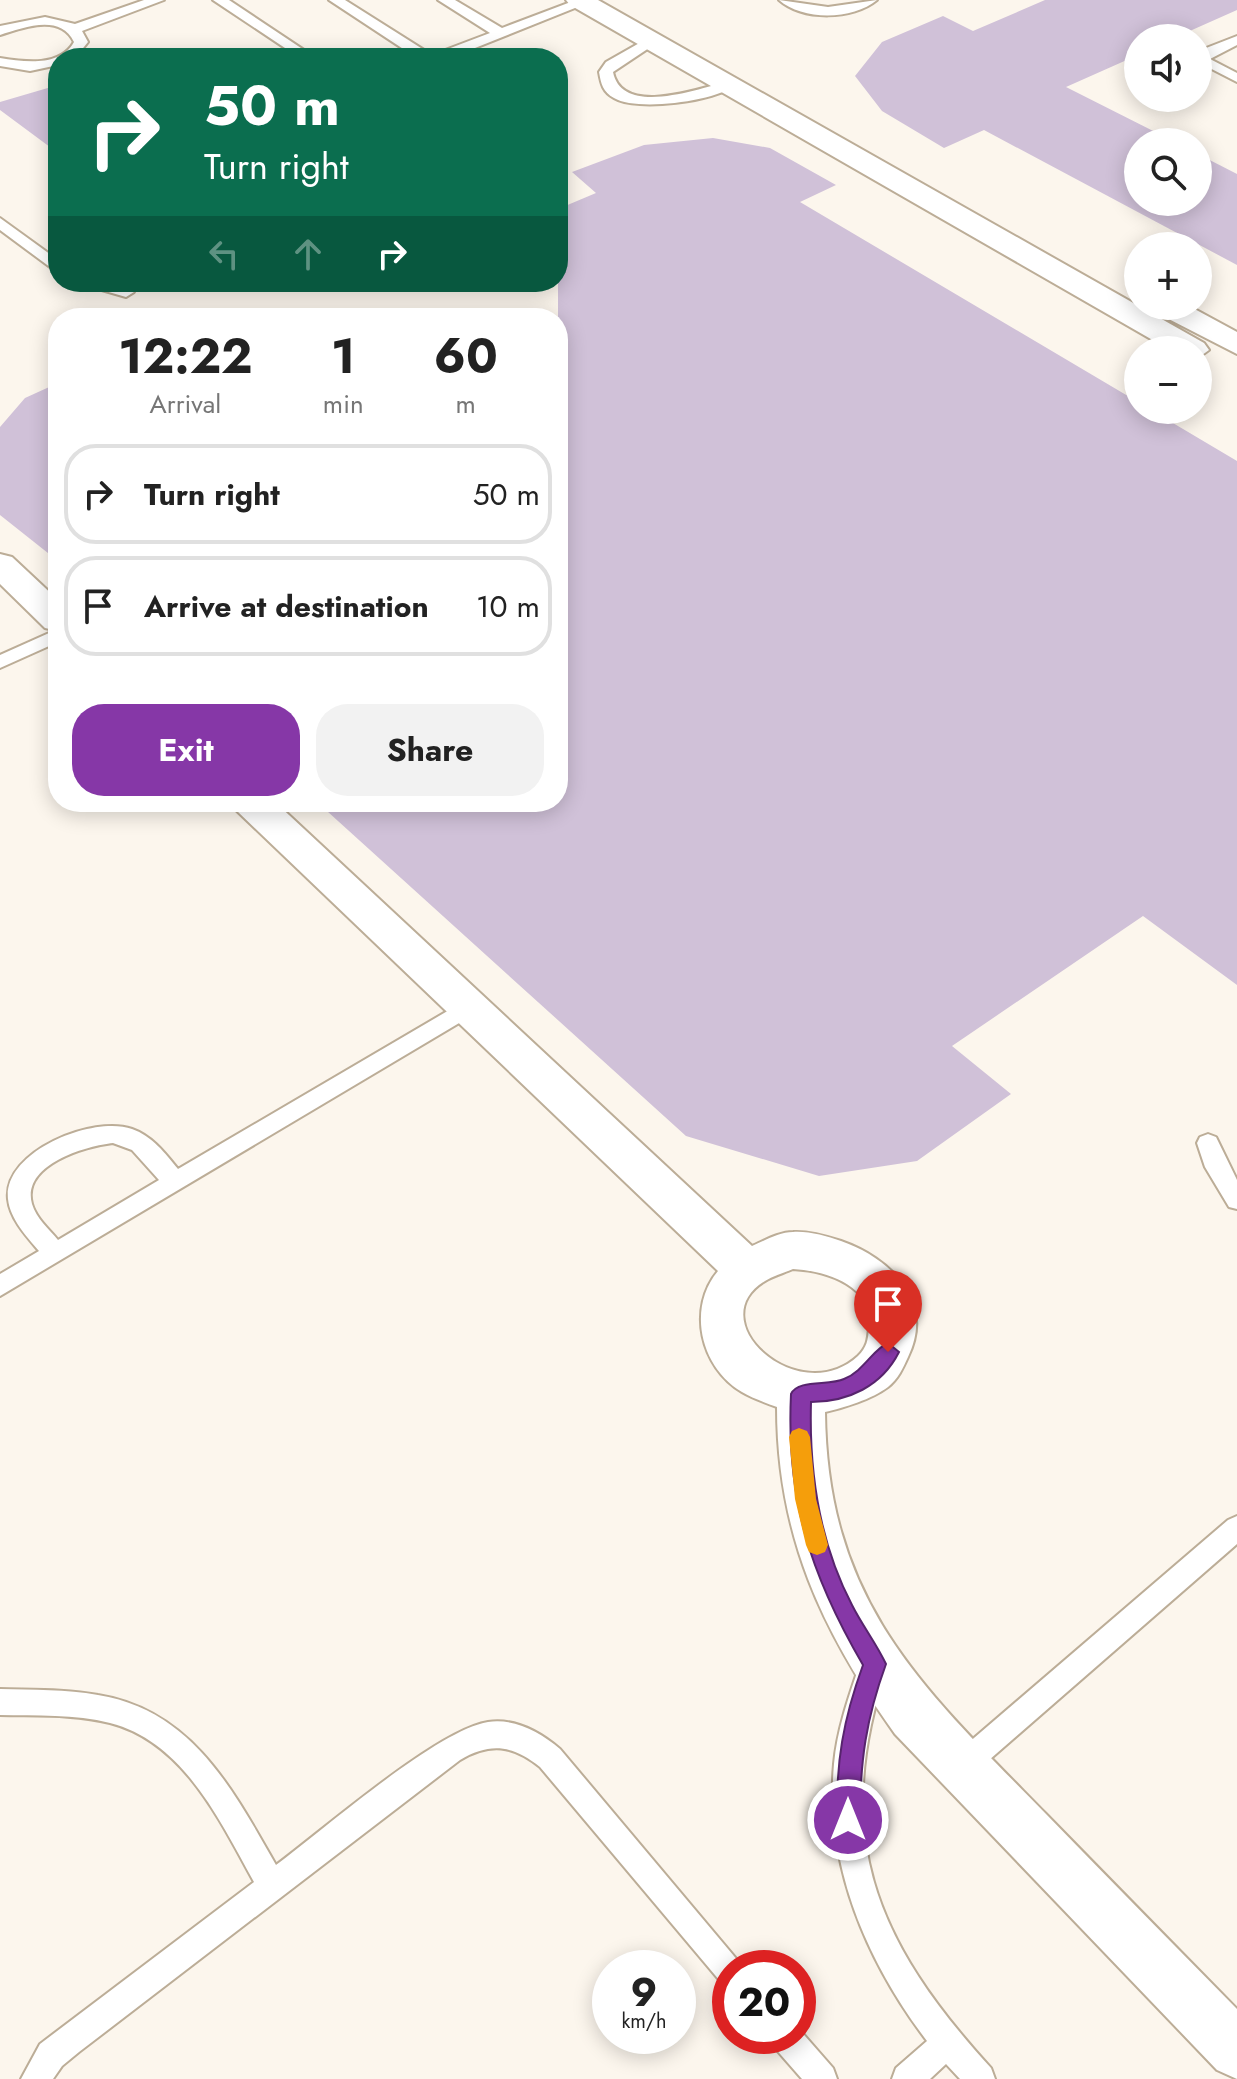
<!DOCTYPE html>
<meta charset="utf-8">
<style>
:root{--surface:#fff;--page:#f2f2f2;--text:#222;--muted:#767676;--line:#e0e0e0;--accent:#8637a7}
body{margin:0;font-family:Jost,sans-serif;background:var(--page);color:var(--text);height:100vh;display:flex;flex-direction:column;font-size:30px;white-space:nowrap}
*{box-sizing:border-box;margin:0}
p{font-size:26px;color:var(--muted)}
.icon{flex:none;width:44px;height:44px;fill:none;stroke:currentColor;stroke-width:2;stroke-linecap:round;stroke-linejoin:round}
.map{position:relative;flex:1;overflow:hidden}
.panel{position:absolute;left:48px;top:308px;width:520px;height:504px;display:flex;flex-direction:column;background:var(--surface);border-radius:32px;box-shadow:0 4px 20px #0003}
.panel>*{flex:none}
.banner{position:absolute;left:48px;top:48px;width:520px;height:244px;border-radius:32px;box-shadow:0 4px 20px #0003;background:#0b6e4f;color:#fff;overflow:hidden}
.buttons{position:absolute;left:1124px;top:24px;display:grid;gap:16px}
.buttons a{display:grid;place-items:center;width:88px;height:88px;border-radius:50%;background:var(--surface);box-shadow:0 4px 20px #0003;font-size:40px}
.speed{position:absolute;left:592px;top:1950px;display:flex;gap:16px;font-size:40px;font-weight:700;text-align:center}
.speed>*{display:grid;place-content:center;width:104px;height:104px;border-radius:50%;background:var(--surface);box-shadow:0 4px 20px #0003;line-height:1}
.speed small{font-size:20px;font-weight:400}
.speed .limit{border:12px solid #d22;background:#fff;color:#111}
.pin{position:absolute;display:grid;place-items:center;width:68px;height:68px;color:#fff;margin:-82px -34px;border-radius:50% 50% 50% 0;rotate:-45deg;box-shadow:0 0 8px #0007}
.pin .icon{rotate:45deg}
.me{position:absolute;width:88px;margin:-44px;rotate:0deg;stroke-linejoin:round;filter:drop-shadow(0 0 6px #0008)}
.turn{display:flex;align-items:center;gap:28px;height:168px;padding:0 24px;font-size:36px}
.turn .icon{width:104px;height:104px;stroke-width:2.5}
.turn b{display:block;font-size:56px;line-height:68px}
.lanes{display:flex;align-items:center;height:76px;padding:0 24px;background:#0003;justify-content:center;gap:40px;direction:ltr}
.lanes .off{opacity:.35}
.eta{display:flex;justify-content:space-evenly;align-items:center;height:136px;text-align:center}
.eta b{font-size:48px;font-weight:700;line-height:56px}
.cta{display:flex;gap:16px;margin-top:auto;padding:16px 24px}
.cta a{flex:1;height:92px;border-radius:32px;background:var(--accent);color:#fff;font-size:32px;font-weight:700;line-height:92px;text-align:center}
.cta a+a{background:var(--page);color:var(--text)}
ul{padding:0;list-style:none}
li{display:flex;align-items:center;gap:24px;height:100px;margin:0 16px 12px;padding:0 8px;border:4px solid var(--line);border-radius:32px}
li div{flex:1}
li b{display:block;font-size:30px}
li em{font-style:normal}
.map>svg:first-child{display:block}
.building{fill:#d0c1d8}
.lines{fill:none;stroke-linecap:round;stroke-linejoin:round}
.lane-casing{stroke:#bcad97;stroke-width:4}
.street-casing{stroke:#bcad97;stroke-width:4}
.lane{fill:#fff;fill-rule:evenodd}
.street{fill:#fff;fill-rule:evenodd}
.route{fill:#8637a7;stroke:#57246d;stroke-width:2}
.slow{fill:#f59e0b}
</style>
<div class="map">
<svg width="1237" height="2079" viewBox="0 0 1237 2079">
<rect width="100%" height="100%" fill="#fcf6ed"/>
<path class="building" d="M1045,0H1237V10L1174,38H1138V55L1066,87L1175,142H1138V202H1198V154L1237,174V265L984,130L944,148L882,111L855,76L882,42L943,16L973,31Z
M58,85V153L0,110V102Z
M713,138L770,148L836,185L800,202L1138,402V410H1151L1237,461V985L1143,916L952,1046L1011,1094L917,1161L819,1176L686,1136L317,802H558V209L596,193L572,172L644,145Z
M58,383V561L0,515V427L25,398Z"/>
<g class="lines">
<defs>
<path id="lane" d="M144,0H164L82,31L88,42L75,58H58V65L30,71L0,66V58C25,62 60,67 74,42C60,13 23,28 0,35V26L45,17L75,24Z
M213,0H229L316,58H300Z
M329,0H345L432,55L490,33L438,0H455L502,28L576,0L590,2L450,58H417Z
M779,0L828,7L877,0C853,20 803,21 779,0Z
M1237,36V45L1210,59L1237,73V82L1198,62L1201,50Z
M650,37L657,41L655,44L613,72C622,117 698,89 729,81L736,85C716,101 637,112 614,98C603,92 601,84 599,72L606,62Z
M0,218L58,260V273L0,230Z
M74,282H103L134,292L126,297Z
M58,629V642L0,668V655Z
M468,999L479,1007L476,1013L0,1296V1274L39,1251C27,1237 10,1219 8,1199C3,1151 94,1115 132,1129C152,1136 165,1153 178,1169ZM113,1143L132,1150L159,1180L58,1240C49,1229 36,1218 32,1204C21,1165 85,1146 113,1143Z
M1208,1134L1216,1137L1237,1180V1209L1229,1207L1205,1167L1197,1143L1200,1137Z
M1237,1516V1544L973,1774L963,1778L953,1774L949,1765L953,1756L1228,1520Z
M874,1651L884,1655L888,1664C830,1834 874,1940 991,2068L995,2079H960L946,2064L930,2079H892L896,2068L927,2041C867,1962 825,1865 834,1764C837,1730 849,1696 860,1664L864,1655Z
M0,1689C33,1690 66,1689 98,1695C192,1710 233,1790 276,1865C322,1831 437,1730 488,1722C514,1718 540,1732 560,1749L744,1968H730V1986L720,1981L540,1767C513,1745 490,1742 460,1760L79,2052L62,2066L53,2079H21L40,2044L254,1882C220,1821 184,1742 110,1723C75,1714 36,1716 0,1715Z
M798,2028L833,2068L837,2079H802L774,2047L770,2036H798Z"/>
<path id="street" d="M566,0H598L1204,343L1209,350L1198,358V350H1170L570,5Z
M1189,306L1237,332V354L1157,313L1153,307Z
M0,554L12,557L58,600V631L45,628L0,584Z
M232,802H275L752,1246C764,1241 779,1232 793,1232C809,1231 826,1236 841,1241C890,1258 935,1301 908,1357C903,1368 898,1379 888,1387C872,1399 844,1408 825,1412C827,1603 922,1687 1046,1814C1109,1879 1173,1944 1237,2009V2079L1217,2070L895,1734C822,1631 777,1536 777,1407C766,1403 752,1398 742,1392C700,1367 687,1308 718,1271L237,811ZM793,1269C827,1271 875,1286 869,1328C868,1340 867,1347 858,1356C799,1410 699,1321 765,1281C773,1276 784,1273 793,1269Z"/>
</defs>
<use href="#lane" class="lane-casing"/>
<use href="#street" class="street-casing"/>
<use href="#lane" class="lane"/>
<use href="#street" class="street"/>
</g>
<path class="route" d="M888,1343L899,1352C882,1386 848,1402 811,1402C809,1472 819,1542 852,1605C862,1625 876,1643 886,1664C866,1719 860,1761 860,1820L857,1828L848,1832L840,1828L837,1820C836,1762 843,1720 863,1665C810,1574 786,1499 791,1394C798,1379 829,1386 844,1379C864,1371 873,1349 888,1343Z"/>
<path class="slow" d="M799,1428L807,1431L810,1437L816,1499L828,1545L825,1552L817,1555L809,1552L806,1545L795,1499L789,1437L792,1431Z"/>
</svg>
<div class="buttons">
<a><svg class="icon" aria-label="sound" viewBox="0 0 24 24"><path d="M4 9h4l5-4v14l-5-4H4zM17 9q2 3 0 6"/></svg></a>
<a><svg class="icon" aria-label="search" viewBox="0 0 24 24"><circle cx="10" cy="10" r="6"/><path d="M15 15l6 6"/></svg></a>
<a>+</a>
<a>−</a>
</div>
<div class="speed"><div>9<small>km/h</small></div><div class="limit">20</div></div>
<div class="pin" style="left:888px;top:1352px;background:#d93025"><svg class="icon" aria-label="arrive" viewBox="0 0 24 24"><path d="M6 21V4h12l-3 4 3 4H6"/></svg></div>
<svg class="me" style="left:848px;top:1820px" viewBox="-20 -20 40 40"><circle r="17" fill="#8637a7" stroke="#fff" stroke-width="3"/><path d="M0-11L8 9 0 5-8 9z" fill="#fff"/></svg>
<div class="banner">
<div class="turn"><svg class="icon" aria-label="right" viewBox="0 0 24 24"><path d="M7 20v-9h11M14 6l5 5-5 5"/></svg><div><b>50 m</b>Turn right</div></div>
<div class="lanes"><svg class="icon off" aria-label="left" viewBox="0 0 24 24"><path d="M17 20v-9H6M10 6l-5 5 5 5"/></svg><svg class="icon off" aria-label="ahead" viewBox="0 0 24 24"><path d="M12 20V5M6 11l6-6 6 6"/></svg><svg class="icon" aria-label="right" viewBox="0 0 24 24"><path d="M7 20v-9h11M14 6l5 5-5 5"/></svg></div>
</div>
<section class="panel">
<div class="eta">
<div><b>12:22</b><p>Arrival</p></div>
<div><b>1</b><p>min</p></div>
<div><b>60</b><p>m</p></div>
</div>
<ul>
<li><svg class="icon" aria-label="right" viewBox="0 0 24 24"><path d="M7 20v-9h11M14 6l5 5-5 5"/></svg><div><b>Turn right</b></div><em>50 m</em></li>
<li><svg class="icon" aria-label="arrive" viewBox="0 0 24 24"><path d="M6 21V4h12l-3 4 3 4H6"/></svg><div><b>Arrive at destination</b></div><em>10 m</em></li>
</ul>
<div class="cta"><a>Exit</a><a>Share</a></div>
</section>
</div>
